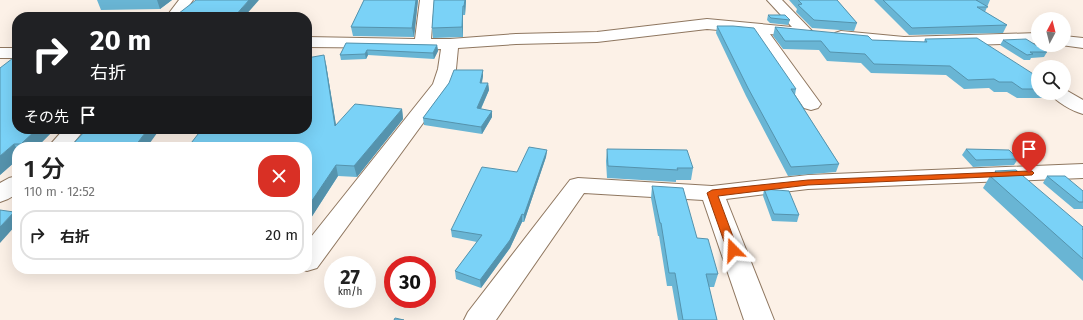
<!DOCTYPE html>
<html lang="ja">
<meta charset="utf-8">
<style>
:root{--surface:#fff;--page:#f2f2f2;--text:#222;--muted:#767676;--line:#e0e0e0}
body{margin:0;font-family:"Fira Sans","Noto Sans JP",sans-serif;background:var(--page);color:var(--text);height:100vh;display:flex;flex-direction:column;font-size:15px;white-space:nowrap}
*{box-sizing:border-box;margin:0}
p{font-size:13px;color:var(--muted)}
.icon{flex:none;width:22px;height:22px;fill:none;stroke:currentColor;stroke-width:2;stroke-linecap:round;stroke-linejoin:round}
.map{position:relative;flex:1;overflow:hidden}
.side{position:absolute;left:12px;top:142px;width:300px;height:132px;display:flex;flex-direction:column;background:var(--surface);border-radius:16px;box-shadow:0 4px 16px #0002}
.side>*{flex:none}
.banner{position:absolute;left:12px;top:12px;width:300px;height:122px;border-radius:16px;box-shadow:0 4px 16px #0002;background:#202124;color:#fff;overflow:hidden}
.needle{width:26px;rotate:7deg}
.fabs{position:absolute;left:1031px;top:12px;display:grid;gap:8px}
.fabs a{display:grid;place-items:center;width:40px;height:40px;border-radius:50%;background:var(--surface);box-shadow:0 4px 16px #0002;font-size:20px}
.speed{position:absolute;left:324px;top:256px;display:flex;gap:8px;font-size:20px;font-weight:700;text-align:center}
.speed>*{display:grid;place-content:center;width:52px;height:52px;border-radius:50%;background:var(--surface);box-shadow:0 4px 16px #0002;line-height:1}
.speed small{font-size:10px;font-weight:400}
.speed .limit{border:6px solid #d22;background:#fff;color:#111}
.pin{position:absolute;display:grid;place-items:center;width:34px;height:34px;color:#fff;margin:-41px -17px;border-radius:50% 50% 50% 0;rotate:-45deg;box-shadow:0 0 4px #0007}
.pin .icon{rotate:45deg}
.me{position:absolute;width:44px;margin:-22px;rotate:339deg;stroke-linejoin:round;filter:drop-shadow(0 0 3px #0008)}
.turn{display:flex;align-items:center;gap:14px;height:84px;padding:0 12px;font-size:18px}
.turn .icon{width:52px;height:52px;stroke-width:2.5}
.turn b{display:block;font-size:28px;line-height:34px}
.then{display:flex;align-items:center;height:38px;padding:0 12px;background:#0003;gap:8px;font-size:15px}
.round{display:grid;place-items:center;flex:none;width:42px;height:42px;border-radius:16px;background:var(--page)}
.head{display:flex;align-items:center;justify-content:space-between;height:68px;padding:0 12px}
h1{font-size:24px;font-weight:600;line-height:30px}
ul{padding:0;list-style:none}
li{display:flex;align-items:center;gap:12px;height:50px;margin:0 8px 6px;padding:0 4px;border:2px solid var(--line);border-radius:16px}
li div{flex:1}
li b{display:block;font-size:15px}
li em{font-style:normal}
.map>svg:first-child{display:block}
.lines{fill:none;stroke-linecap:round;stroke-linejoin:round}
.street-casing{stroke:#8f7760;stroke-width:2}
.street{fill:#fff;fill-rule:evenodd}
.wall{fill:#69b5d4}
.shaded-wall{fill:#5593ad}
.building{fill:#7ad2f7;stroke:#5593ad}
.route{fill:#ea580c;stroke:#983908}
</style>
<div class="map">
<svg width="1083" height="320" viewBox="0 0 1083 320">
<rect width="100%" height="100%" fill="#fcf1e7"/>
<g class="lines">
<defs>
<path id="street" d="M179,0H193L181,17H166Z
M420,0H434L431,39H450L516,34L597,32L707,19L792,27L767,0H782L814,33L812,36L806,38L770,34L821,104L818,108L811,110L804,108L753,33L707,29L597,42L516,44L458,48L456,69L448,89L317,268L307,271L301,269H307V242L433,84L438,69L441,49L422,50L416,48L307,47V37L415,39Z
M841,31L904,37L1038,33V43L904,47L835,39L833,36L835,33Z
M1064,36L1083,38V48L1061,45H1064Z
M0,48H17V58H0Z
M1064,89L1083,100V114C1072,111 1056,102 1050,93H1064Z
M64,129H85L70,147H48Z
M1083,164V178L808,189L726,199L774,320H744L703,200L584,193L496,320H464L468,312L570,180L578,178L712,186L808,175Z
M17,176V194L8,199L0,202V183L9,178Z"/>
</defs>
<use href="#street" class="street-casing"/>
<use href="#street" class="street"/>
</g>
<path class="wall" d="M97,0H172L160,9L101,10Z
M364,0H418L414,37L353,36L351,27Z
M466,0L465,15H463V37L433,38L432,28Z
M789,0H837L857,23L854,31L812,28L796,12L797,9Z
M874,0H990L985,12L1007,25L1003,33L909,35Z
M768,15L790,20L788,25L770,23L767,20Z
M717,26L796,89L795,95L839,164L836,172L788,176L746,96L716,33Z
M775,27L872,40L924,42L925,39L1038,77V93H1052L1049,98H1017L1007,92H994L989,88L964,89L946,75L871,73L861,63L827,61L819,50L783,49L773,36Z
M1003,40L1047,52L1044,57L1031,58L1030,60H1024L1000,45Z
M346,43L437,45L438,51L434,59L368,55L366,59L341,60L340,55Z
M326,64L336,126L402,109L403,119L357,177L338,176L309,221L310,223L307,228V129Z
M483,76L482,83H488L489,90L481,109L492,111V117L482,134L424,125L423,118L449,83Z
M17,129H55L37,147H17V160L0,175Z
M87,129L147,147H70Z
M607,149L693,168L691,180H676V182L607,178L606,161Z
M966,149L1018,159L1014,165L973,167L962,155Z
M547,150L546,157L524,222H522L510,248L481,288L456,279L455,271L477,242L452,237L451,230L517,172Z
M995,171L1083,227V281L983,188L990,176H993Z
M1047,176L1083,191V209H1074L1043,183Z
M652,186L697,238L718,274L714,287H709L717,320H678L672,286H667L659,236H658L651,198Z
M764,189L799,215L797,222L772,221L763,196Z"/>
<path class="shaded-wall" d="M157,0H172L160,9Z
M249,0H259L244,17H234Z
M416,0H418L414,37L412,28Z
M465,0H466L465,15L464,6Z
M463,6V37L462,27Z
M437,45L438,51L434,59L433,53Z
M367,50L368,55L366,59L365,54Z
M324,55L326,64L338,137L335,126Z
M483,70V76L480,89V83Z
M488,83L489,90L478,115L477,108Z
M402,109L403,119L357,177L354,166Z
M492,111V117L482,134L481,127Z
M37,129H55L37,147H23L21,144Z
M148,129H160L147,147H137L136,145Z
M14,144L17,149V160L0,175V156Z
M547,150L546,157L524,222V215Z
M336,165L338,176L309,221L310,223L307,228V208Z
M14,212L17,216V224L0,243V227Z
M522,214V222L510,248L481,288L480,280Z"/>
<path class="building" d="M196,0H249L234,17H174Z
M364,0H416L412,28L351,27Z
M434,0H465L464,6H463L462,27L432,28Z
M798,0H837L857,23L814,20L798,5L802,4Z
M883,0H978H976L988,7H977L1007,25L912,28Z
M768,15H785L790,20L771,18Z
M717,26H733L754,28L796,89H791L839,164L791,167L748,88Z
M775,27L868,36L872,40L927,42L925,39L977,38L1038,77V89H1022L1012,82H999L994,79L968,80L950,66L874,64L865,54L830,52L821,41H785Z
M1026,39L1047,52H1030L1033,54L1027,55L1003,40Z
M346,43L437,45L433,53L367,50L365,54L340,55Z
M17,55V129H37L21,144H14L0,156V68Z
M324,55L335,126L355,104L402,109L354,166L336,165L307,208V147H188L202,129H307V58Z
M454,70H483L480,83H488L477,108L492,111L481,127L423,118L449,83Z
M87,129H148L136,145L110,147H70Z
M529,147L547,150L524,215L522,214L510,240L480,280L455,271L482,235L451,230L482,167L517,172Z
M607,149L687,150L693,168H677L678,170L608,166Z
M966,149L1009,150L1018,159L976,160Z
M1016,170L1083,227V229H1082L1083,230V259L990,176L999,175L995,171Z
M1047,176H1065L1083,191V202H1079Z
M652,186L683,188L697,238L708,239L718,274H706L717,320H683L675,273H669L661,223H660Z
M764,189L789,191L799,215L774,214Z
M0,210L14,212L0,227Z
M395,318L404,320H394Z"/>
<path class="route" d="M1029,171H1032L1034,173L1032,175L808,185L718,196L738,250L737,252H729L727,250L707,193L712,190L808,180Z"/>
</svg>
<div class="fabs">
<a><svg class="needle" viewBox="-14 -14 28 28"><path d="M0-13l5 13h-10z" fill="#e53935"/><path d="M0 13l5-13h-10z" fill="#767676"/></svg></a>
<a><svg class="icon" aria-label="search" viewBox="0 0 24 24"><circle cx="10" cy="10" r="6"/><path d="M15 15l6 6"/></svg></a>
</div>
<div class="speed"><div>27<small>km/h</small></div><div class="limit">30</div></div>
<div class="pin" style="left:1029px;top:173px;background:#d93025"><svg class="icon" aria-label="arrive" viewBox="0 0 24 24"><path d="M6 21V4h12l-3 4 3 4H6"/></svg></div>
<svg class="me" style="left:733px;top:250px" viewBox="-20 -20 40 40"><path d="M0-17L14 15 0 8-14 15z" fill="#ea580c" stroke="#fff" stroke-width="4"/></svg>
<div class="banner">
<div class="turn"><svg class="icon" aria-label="right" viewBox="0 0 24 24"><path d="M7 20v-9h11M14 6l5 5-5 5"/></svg><div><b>20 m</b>右折</div></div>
<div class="then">その先<svg class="icon" aria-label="arrive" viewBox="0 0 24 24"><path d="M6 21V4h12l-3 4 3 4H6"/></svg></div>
</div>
<section class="side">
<div class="head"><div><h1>1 分</h1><p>110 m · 12:52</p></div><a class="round" style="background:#d93025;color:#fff"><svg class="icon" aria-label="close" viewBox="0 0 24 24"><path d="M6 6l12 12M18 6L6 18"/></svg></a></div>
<ul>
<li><svg class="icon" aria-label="right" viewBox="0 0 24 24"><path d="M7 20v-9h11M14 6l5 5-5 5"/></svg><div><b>右折</b></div><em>20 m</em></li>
</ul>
</section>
</div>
